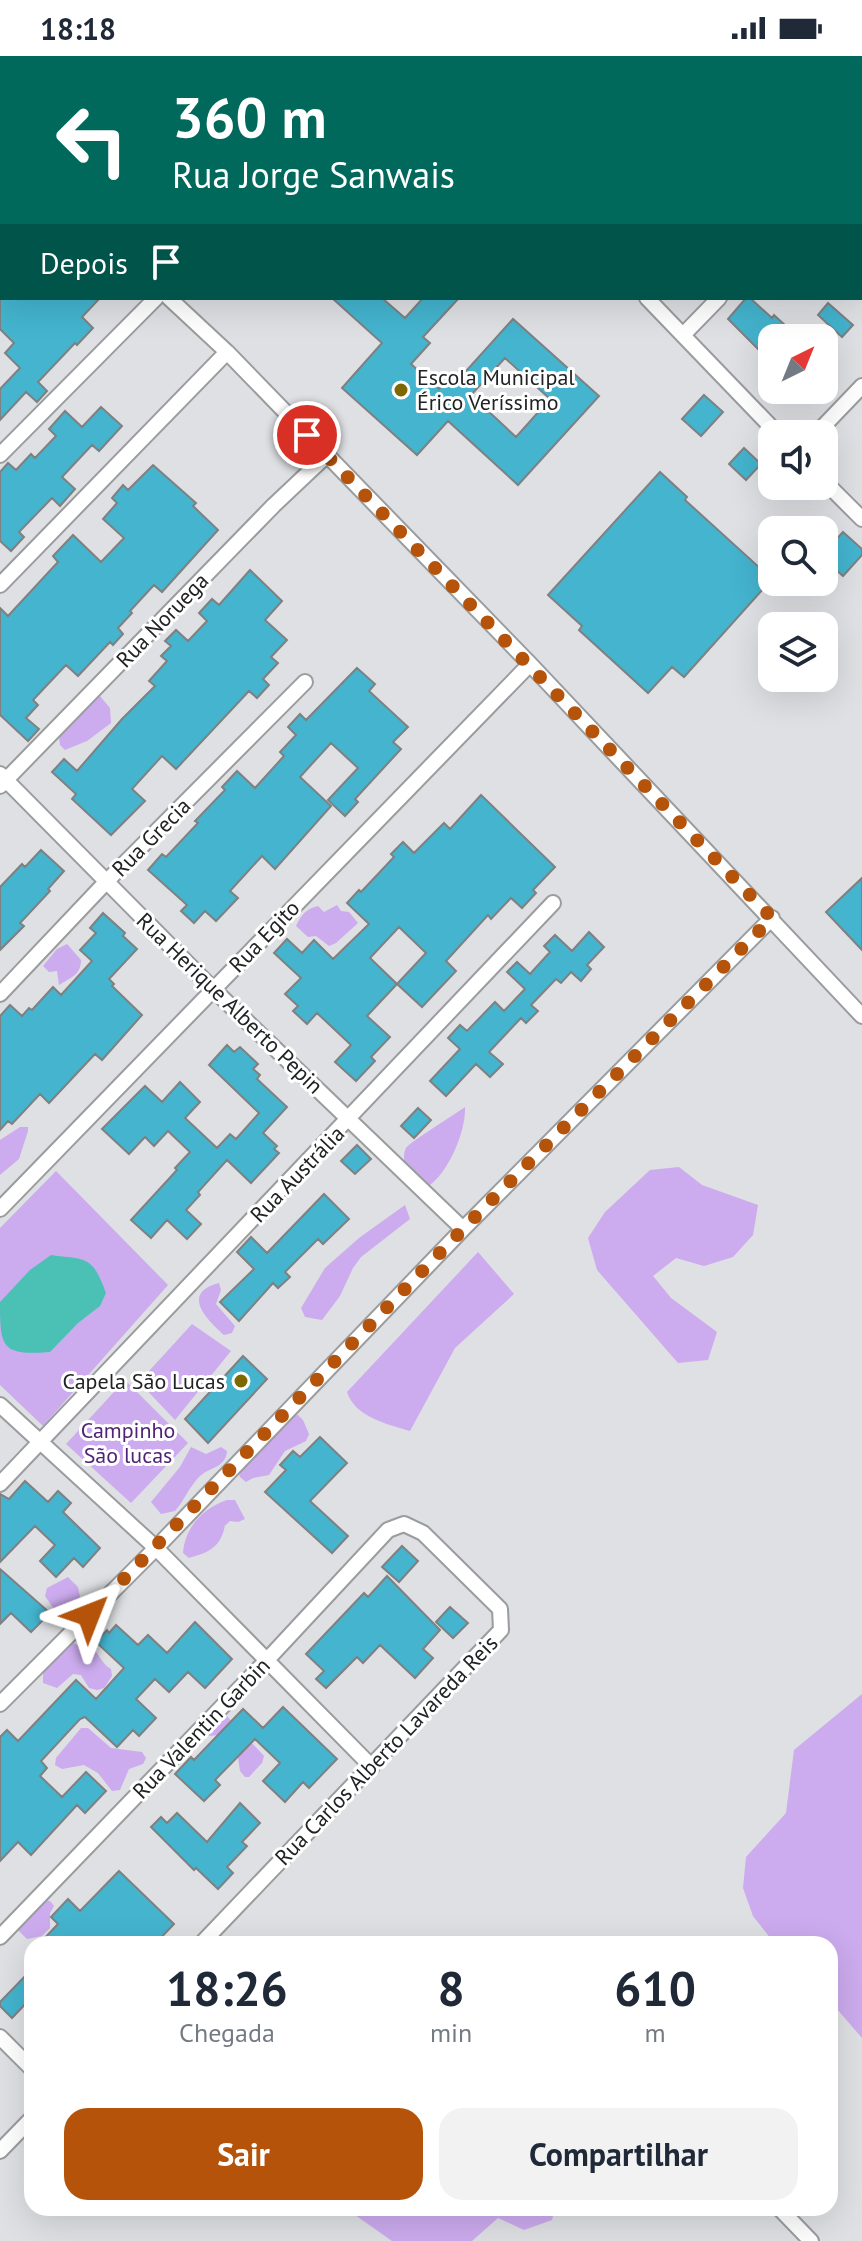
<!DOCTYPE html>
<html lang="pt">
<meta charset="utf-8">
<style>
:root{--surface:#fff;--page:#f2f2f3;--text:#1f2937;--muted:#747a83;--accent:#b45309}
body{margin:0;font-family:"PT Sans",sans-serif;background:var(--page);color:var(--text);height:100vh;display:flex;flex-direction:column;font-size:30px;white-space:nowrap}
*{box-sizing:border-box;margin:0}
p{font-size:26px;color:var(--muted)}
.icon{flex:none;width:44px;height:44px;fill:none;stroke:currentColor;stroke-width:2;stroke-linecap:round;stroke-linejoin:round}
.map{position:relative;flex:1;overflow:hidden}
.details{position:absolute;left:24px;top:1880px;width:814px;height:280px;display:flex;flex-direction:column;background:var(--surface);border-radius:24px;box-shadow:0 8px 32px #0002}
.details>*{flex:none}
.guide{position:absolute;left:0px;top:0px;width:862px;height:244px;box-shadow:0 8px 32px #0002;background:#00695c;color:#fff;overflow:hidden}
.needle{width:52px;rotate:43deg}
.fabs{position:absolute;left:758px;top:268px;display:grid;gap:16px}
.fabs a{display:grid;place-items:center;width:80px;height:80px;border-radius:16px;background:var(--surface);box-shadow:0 8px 32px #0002;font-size:40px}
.pin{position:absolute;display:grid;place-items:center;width:68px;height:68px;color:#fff;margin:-34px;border:4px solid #fff;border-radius:50%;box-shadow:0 2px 8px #0007}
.me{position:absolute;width:88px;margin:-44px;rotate:45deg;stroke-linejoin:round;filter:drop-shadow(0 0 6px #0008)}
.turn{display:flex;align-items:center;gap:28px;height:168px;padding:0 40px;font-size:36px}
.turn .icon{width:104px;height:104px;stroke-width:2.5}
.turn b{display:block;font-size:56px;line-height:68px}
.then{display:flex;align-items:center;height:76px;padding:0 40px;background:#0003;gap:16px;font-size:30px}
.eta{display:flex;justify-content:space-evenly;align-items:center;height:136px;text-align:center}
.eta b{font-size:48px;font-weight:600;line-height:56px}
.cta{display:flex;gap:16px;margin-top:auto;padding:16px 40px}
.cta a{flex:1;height:92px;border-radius:24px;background:var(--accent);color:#fff;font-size:32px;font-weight:600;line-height:92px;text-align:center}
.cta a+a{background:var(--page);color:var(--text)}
.status{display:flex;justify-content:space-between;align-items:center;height:56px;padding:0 40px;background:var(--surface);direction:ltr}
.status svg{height:22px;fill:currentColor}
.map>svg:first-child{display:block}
.green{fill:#ccabee}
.water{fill:#4bc1b5}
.building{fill:#44b4cf;stroke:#7e8182;stroke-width:2;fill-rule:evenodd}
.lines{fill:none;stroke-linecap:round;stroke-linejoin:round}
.minor-casing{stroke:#9a9c9e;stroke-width:18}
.tertiary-casing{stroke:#9a9c9e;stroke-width:22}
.minor{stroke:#fff;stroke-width:14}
.tertiary{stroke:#fff;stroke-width:18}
.route{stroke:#b45309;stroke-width:14;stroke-dasharray:0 25.2}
.poi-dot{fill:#7e6901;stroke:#fff;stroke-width:3}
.labels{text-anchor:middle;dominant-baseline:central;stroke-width:6;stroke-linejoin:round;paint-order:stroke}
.poi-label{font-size:22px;fill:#212223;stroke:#fff;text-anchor:start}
.street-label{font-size:22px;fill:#212223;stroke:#fff}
.park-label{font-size:22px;fill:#512375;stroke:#fff}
</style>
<div class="status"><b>18:18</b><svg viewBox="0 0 49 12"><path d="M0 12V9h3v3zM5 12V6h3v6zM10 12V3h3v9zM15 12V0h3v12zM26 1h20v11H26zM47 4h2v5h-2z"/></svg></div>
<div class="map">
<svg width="862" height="2185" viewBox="0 0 862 2185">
<rect width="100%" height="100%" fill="#dee0e3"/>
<path class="green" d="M100,640L110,652L111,667L87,685L65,694L60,689L59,681L63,675Z
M337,849L341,855L349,856L358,867L336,887L329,890L316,880L308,881L296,870C301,859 306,853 318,850L324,856Z
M67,888L81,904C81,919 70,922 59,929L57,915L49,916L43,910L57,893Z
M465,1051C466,1075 449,1115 430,1129L405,1111C404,1104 403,1098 406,1092C410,1086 454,1059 465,1051Z
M20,1071H28V1075L19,1103L0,1119V1084Z
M679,1111L702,1129L758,1149L753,1179L733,1201L704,1210L676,1202L653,1220L671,1242L717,1276L708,1304L678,1307L597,1214L588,1182L605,1156L650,1114Z
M56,1115L168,1229L43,1370L0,1329V1172Z
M405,1149L410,1163L361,1201L353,1212L340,1240L322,1264L305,1261L301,1252L325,1212L359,1182Z
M478,1196L514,1238L455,1292L410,1375C387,1368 355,1361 347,1336Z
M219,1227L221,1234L216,1248L235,1270L232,1277L224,1279C207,1264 180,1237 219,1227Z
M192,1268L231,1295L175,1364L139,1326Z
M125,1324L188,1387L131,1447L66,1388Z
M298,1359L303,1364L309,1378L306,1385L285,1395L269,1419L253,1422L246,1426L240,1421L238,1414L290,1360Z
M191,1391L206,1398L221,1391L227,1395C226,1412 209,1411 199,1421C189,1431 184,1445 175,1455L161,1458L151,1446L180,1411Z
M227,1444H235L245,1463L238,1466L230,1465C221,1474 227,1465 223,1477C217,1494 205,1497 189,1502L183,1497C185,1471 203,1452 227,1444Z
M68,1521L78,1531L81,1546L73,1559L61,1569L53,1568L51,1560L54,1553L45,1540L47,1532Z
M71,1586L83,1592L92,1591C99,1598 102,1608 111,1613L112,1620L104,1632L97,1634L89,1632L81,1619L73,1618L57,1632L43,1627V1612Z
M862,1638V1982L830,1945V1888H775L753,1860L743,1832L746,1801L786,1757L794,1694Z
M224,1657L264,1700L262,1707L249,1721H245L240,1715L237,1695L219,1679L207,1680L205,1677Z
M81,1672H88L111,1692L142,1696L146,1702L143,1708L129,1713L120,1734L112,1735L98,1717L84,1709L62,1713L55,1709L56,1702Z
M41,1844L50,1845L54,1850L50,1857V1872L42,1880L27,1883L17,1873Z
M345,2152H555L552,2164L524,2174L498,2162L472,2185H392Z"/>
<path class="water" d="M51,1199C87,1204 92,1199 106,1237L100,1250L78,1267L50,1296C1,1300 0,1291 0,1246L30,1214Z"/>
<path class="building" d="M0,242H100L82,261L93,272L77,289L75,287L38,326L47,335L37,346L26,336L0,364V333L20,312L5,297L14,287L0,273Z
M332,242H382L405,262L423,242H459L423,281L430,287L411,308L439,333L452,318L458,324L513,263L599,340L518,429L448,365L417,399L342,332L382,287ZM505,302L550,343L516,381L471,339Z
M746,242H750L772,262L774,259L799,282H772V307L728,263Z
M828,247L853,269L842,281L818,259Z
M704,339L723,356L701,380L682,363Z
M101,351L122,370L99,395L92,389L62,421L75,433L60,450L52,442L19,476L24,481L11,495L0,485V416L8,407L16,414L31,398L35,402L56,380L49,373L65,355L82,371Z
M744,392L761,408L746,424L729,408Z
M153,409L196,447L193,450L218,474L162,536L154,529L130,555L132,557L118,572L123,578L113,589L110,586L78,620L66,609L33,644L38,649L26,662L39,673L28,685L0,659V552L8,560L58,506L53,500L73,479L101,506L124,482L103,463L117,447L112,442L123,429L128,434Z
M660,416L687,441L685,444L772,523L684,621L672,611L648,637L579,574L582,570L548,539Z
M843,476L862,493V499L843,520L824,503V497Z
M250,514L282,545L265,564L287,584L271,601L278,607L263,623L269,629L257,642L249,635L176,713L162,700L132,733L145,745L111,779L72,743L76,738L52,716L64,703L77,715L122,663L155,630L149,625L167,605L161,600L171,590L165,585L176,574L188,585L207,565L199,557L212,543L219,549Z
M357,612L375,628L369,635L408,671L393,686L401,693L355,743L358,746L345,760L328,744L358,712L331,687L300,721L331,750L275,813L262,800L230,835L238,842L216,865L205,855L194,867L181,855L187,849L148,814L162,798L166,801L198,767L195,765L225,734L222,731L237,715L255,732L284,700L280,696L296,679L288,671L300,658L306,664Z
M481,739L555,811L533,834L536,837L522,852L511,842L491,863L488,859L446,905L456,915L422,951L397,928L367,960L390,981L371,1001L375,1005L356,1025L335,1006L351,989L317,957L307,968L293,955L298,950L285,938L301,922L274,897L287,883L302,897L314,884L333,903L369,868L347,847L359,834L361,836L394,801L391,798L403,786L414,797L444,767L450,773ZM399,871L426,897L397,928L370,902Z
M41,794L64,815L48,833L50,835L20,867L24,870L0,894V831L22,808L25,811Z
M862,822V894L826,856Z
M103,857L125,877L123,880L137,893L109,923L114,928L112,930L142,959L102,1004L95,998L49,1047L40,1038L12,1068L8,1065L0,1074V960L10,949L22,960L29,952L32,954L53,931L61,939L92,905L80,894L96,877L90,872Z
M589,876L604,891L587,909L591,913L581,925L571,916L561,927L556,923L531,949L538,955L526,967L521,962L489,996L503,1008L490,1021L476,1008L446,1040L430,1025L460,993L448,982L460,969L467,975L495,946L504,955L525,933L507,916L517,906L530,918L550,896L544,890L555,879L572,895Z
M227,989L234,996L240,991L258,1008L253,1013L260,1019L257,1023L287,1051L263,1077L277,1090L274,1093L279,1097L251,1127L227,1104L198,1136L200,1139L186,1154L201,1168L187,1183L167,1164L151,1182L131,1164L177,1114L175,1112L190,1096L168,1075L154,1090L145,1081L129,1098L102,1073L145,1030L162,1046L180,1026L200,1046L185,1062L217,1092L230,1078L236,1083L259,1057L209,1009Z
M418,1052L431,1064L414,1082L401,1070Z
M357,1089L371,1103L355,1118L341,1105Z
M324,1138L349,1163L323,1188L318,1183L285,1216L290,1221L278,1232L273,1227L239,1265L220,1246L254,1213L237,1196L251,1181L267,1197Z
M243,1300L267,1323L208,1387L185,1363Z
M320,1381L347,1407L310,1445L348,1480L332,1497L265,1436L286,1414L280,1409L293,1395L300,1401Z
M25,1425L48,1446L58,1435L71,1447L63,1456L100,1492L83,1511L74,1502L56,1521L40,1505L55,1489L35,1470L0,1506V1438L9,1443Z
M402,1490L418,1505L399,1526L382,1511Z
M0,1513L50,1557L31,1576L11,1557L0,1568Z
M387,1520L440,1574L423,1593L433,1602L415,1622L380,1589L363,1607L357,1601L326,1632L316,1623L324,1615L306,1598L364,1537L368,1541Z
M450,1551L468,1567L453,1582L436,1566Z
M195,1566L232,1603L205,1632L188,1616L169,1636L155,1623L136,1643L156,1662L139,1680L133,1674L117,1691L85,1661L80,1663L41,1705L47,1712L40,1720L62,1741L86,1716L106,1735L85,1757L77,1749L31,1799L18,1786L0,1805V1681L7,1674L18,1685L76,1624L96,1643L124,1612L96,1586L107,1574L109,1577L116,1569L138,1589L148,1579L167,1597Z
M283,1651L337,1703L309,1732L303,1726L285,1746L263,1725L280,1707L255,1683L215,1724L220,1729L204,1745L175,1718L191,1701L194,1704L243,1653L263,1672Z
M240,1747L260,1767L242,1786L247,1790L227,1811L233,1817L218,1833L196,1812L194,1814L151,1771L161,1761L167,1767L177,1757L207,1786Z
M119,1815L174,1868L155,1888H118L111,1881L105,1888H39L58,1868L51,1861L68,1843L80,1855Z
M32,1913V1941L12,1962L0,1950V1946Z"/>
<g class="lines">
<defs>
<path id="minor" d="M406,2L409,0
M717,2L719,0
M0,83L2,85
M860,95L862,93
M169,242L227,296L530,608L862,960
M647,242L778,378
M683,279L719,242
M816,378L862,330
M0,399L156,242
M824,425L862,463
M0,529L227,296
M0,718L213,933L463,1173
M0,730L274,449L327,399
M0,938L107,825L305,626
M0,1153L530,608
M0,1349L156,1492L372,1711
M0,1428L553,847
M0,1648L156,1492L463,1173L772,862
M0,1881L267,1604L388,1474L404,1468L423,1477L500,1553L501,1574L201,1888
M0,1981L32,2013
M0,2095L32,2062
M779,2152L811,2185"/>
<path id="tertiary" d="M134,2L136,0
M171,2L173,0
M0,146L2,144
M0,187L2,185"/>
</defs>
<use href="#minor" class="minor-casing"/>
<use href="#tertiary" class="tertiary-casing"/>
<use href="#minor" class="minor"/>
<use href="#tertiary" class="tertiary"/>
</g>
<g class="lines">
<path class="route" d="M89,1559L463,1173L772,862L307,379"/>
</g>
<g class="poi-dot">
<circle cx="401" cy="334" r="8"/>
<circle cx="241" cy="1325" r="8"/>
</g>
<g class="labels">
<g class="poi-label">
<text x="417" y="321">Escola Municipal<tspan x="417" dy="25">Érico Veríssimo</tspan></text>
<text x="225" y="1325" text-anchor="end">Capela São Lucas</text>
</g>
<g class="street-label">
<text transform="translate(162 564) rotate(-46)">Rua Noruega</text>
<text transform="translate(151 781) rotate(-45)">Rua Grecia</text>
<text transform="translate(264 880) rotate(-46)">Rua Egito</text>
<text transform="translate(230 947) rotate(44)">Rua Herique Alberto Pepin</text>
<text transform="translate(297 1118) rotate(-46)">Rua Austrália</text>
<text transform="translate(201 1672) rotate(-46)">Rua Valentin Garbin</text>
<text transform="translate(386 1694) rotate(-46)">Rua Carlos Alberto Lavareda Reis</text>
</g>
<g class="park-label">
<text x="128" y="1374">Campinho<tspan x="128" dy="25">São lucas</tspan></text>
</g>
</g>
</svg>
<div class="fabs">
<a><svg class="needle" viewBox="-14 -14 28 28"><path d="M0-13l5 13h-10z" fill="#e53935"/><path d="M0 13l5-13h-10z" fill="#747a83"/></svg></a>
<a><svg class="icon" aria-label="sound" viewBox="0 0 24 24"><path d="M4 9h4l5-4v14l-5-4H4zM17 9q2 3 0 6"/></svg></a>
<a><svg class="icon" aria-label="search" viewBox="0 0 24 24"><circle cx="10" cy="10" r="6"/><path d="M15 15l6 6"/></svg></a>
<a><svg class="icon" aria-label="layers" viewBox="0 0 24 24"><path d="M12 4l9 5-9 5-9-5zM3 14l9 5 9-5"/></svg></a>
</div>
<div class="pin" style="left:307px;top:379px;background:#d93025"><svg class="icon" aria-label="arrive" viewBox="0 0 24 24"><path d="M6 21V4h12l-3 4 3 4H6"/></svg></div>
<svg class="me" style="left:89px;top:1559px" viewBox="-20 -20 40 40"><path d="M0-17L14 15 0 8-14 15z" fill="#b45309" stroke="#fff" stroke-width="4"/></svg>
<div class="guide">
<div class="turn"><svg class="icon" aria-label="left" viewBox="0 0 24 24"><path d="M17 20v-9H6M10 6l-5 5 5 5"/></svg><div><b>360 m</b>Rua Jorge Sanwais</div></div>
<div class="then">Depois<svg class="icon" aria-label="arrive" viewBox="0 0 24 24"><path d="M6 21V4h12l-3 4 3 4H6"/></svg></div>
</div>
<section class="details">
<div class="eta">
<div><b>18:26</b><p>Chegada</p></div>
<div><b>8</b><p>min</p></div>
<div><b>610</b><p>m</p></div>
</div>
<div class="cta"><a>Sair</a><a>Compartilhar</a></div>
</section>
</div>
